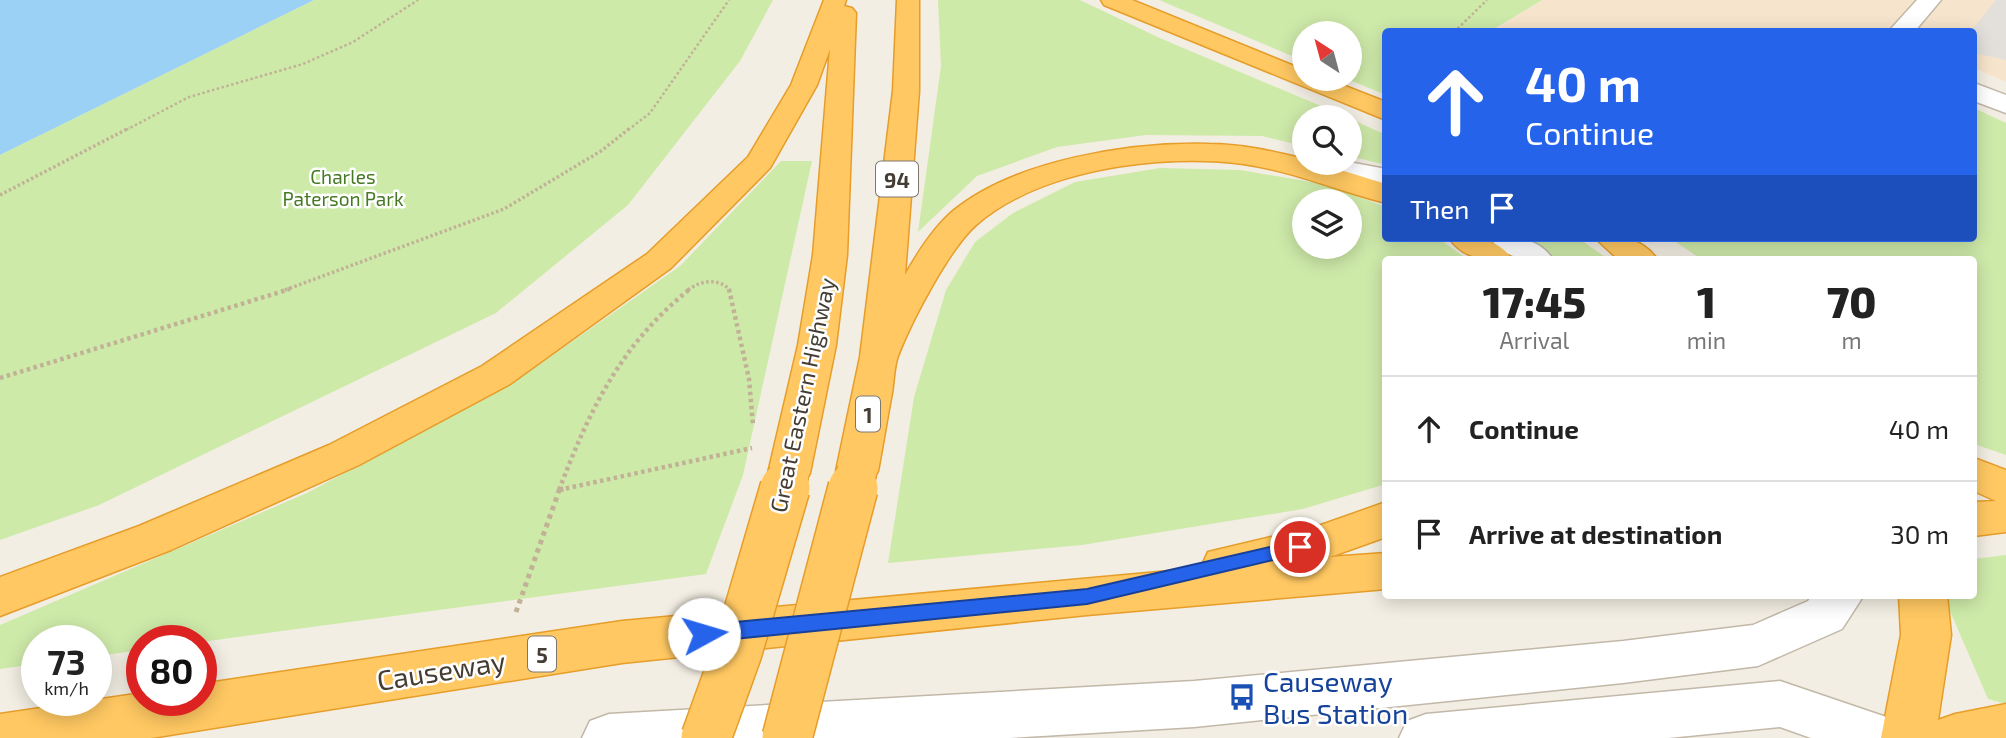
<!DOCTYPE html>
<style>
:root{--surface:#fff;--page:#f6f6f6;--text:#222;--muted:#767676;--line:#e0e0e0}
body{margin:0;font-family:"Exo 2",sans-serif;background:var(--page);color:var(--text);height:100vh;display:flex;flex-direction:column;font-size:26px;white-space:nowrap}
*{box-sizing:border-box;margin:0}
p{font-size:23px;color:var(--muted)}
.icon{flex:none;width:38px;height:38px;fill:none;stroke:currentColor;stroke-width:2;stroke-linecap:round;stroke-linejoin:round}
.map{position:relative;flex:1;overflow:hidden}
.panel{position:absolute;left:1382px;top:256px;width:595px;height:343px;display:flex;flex-direction:column;background:var(--surface);border-radius:7px;box-shadow:0 4px 18px #0003}
.panel>*{flex:none}
.guide{position:absolute;left:1382px;top:28px;width:595px;height:214px;border-radius:7px;box-shadow:0 4px 18px #0003;background:#2563eb;color:#fff;overflow:hidden}
.needle{width:46px;rotate:324deg}
.fabs{position:absolute;left:1292px;top:21px;display:grid;gap:14px}
.fabs a{display:grid;place-items:center;width:70px;height:70px;border-radius:50%;background:var(--surface);box-shadow:0 4px 18px #0003;font-size:35px}
.speed{position:absolute;left:21px;top:625px;display:flex;gap:14px;font-size:35px;font-weight:700;text-align:center}
.speed>*{display:grid;place-content:center;width:91px;height:91px;border-radius:50%;background:var(--surface);box-shadow:0 4px 18px #0003;line-height:1}
.speed small{font-size:18px;font-weight:400}
.speed .limit{border:10px solid #d22;background:#fff;color:#111}
.pin{position:absolute;display:grid;place-items:center;width:60px;height:60px;color:#fff;margin:-30px;border:4px solid #fff;border-radius:50%;box-shadow:0 2px 7px #0007}
.me{position:absolute;width:77px;margin:-38px;rotate:84deg;stroke-linejoin:round;filter:drop-shadow(0 0 5px #0008)}
.turn{display:flex;align-items:center;gap:24px;height:147px;padding:0 28px;font-size:32px}
.turn .icon{width:91px;height:91px;stroke-width:2.5}
.turn b{display:block;font-size:49px;line-height:60px}
.then{display:flex;align-items:center;height:66px;padding:0 28px;background:#0003;gap:14px;font-size:26px}
.eta{display:flex;justify-content:space-evenly;align-items:center;height:119px;text-align:center}
.eta b{font-size:42px;font-weight:800;line-height:49px}
ul{padding:0;list-style:none}
li{display:flex;align-items:center;gap:21px;height:105px;padding:0 28px;border-top:2px solid var(--line)}
li div{flex:1}
li b{display:block;font-size:26px}
li em{font-style:normal}
.map>svg:first-child{display:block}
.commercial{fill:#f7e4cc}
.green{fill:#ceeaa9;fill-rule:evenodd}
.parking{fill:#e3e0dc}
.water{fill:#9bd1f4}
.lines{fill:none;stroke-linecap:round;stroke-linejoin:round}
.minor-casing{stroke:#c1b8a8;stroke-width:3}
.highway-casing{stroke:#e69d2a;stroke-width:3}
.path-far3{stroke:#c1b196;stroke-width:2.5;stroke-dasharray:2.5 2.5;stroke-linecap:butt}
.path-far2{stroke:#c1b196;stroke-width:3.5;stroke-dasharray:2.5 2.5;stroke-linecap:butt}
.path-far1{stroke:#c1b196;stroke-width:4.5;stroke-dasharray:3.5 3.5;stroke-linecap:butt}
.path{stroke:#c1b196;stroke-width:5;stroke-dasharray:4.5 4.5;stroke-linecap:butt}
.minor{fill:#fff;fill-rule:evenodd}
.highway{fill:#ffc862;fill-rule:evenodd}
.highway-bridge-far1-casing{stroke:#e69d2a;stroke-width:42;stroke-linecap:butt}
.highway-bridge-casing{stroke:#e69d2a;stroke-width:52;stroke-linecap:butt}
.highway-bridge-far1{stroke:#ffc862;stroke-width:39}
.highway-bridge{stroke:#ffc862;stroke-width:49}
.route{fill:#2563eb;stroke:#184099;stroke-width:2}
.labels{text-anchor:middle;dominant-baseline:central;stroke-width:5;stroke-linejoin:round;paint-order:stroke}
.far-park-label{font-size:19px;fill:#467923;stroke:#fff}
.shield{fill:#fff;stroke:#7d7770;stroke-width:2}
.shield-label{font-size:21px;font-weight:bold;fill:#453d33}
.street-label{font-size:23px;fill:#453d33;stroke:#fff}
.near-street-label{font-size:28px;fill:#453d33;stroke:#fff}
.near-transit-label{font-size:28px;fill:#164399;stroke:#fff;text-anchor:start}
</style>
<div class="map">
<svg width="2006" height="738" viewBox="0 0 2006 738">
<rect width="100%" height="100%" fill="#f3eee3"/>
<path class="commercial" d="M1542,0H2006V82L1974,68V32H1491Z"/>
<path class="green" d="M314,0H773L740,61L628,205L496,313L99,505L0,540V155Z
M938,0H1080L1162,39L1347,117H1304V146L1262,136L1146,135L1057,147L977,176L918,232L941,66Z
M1159,0H1542L1491,31L1386,32V95L1347,79H1349V33H1304V61Z
M1974,108L2006,123V455L1974,444V259H1701L1670,238H1974Z
M1349,118L1386,135V165L1349,156Z
M781,161H812L743,475L706,574L201,642L142,640V650L96,656V640H37V664L0,669V625L307,493L513,383L680,266Z
M1160,168L1240,170L1323,184L1386,207V238H1438L1467,259H1386V484L1303,509L1082,545L888,563L914,397L946,290L975,242L1013,213L1075,182ZM1349,201V247H1304V201Z
M1521,238H1578L1608,259H1553Z
M2006,555V704L1988,699L1943,595H1974V559Z"/>
<path class="parking" d="M1996,0H2006V60L1974,53V32L1971,31Z"/>
<path class="water" d="M0,0H314L0,155Z"/>
<g class="lines">
<defs>
<path id="minor" d="M1917,0H1941L1914,32H1888Z
M1974,83L2006,95V113L1974,101Z
M1304,156V163L1349,162L1386,169V187L1300,169L1295,163Z
M1490,238C1515,238 1537,236 1553,259C1527,259 1506,261 1490,238Z
M1812,595H1864L1842,629L1758,666L1623,683L1194,727L1009,738H582L590,721L609,714L1194,681L1623,641L1753,625L1808,601Z
M1780,681L1898,721L1906,738H1811L1780,727L1668,738H1399L1407,721L1426,714Z"/>
<path id="highway" d="M824,0H846L844,6L852,8L856,13L847,255L836,345L810,473L804,484L789,488L774,484L768,473L798,345L813,255L830,49L817,85L770,168L671,268L510,384L359,465L171,550L0,616V577L139,526L329,445L482,366L647,254L748,157L791,85Z
M897,0H919V91L905,275C918,252 933,228 953,211C1015,160 1130,142 1209,144C1241,144 1272,151 1304,159V163H1318L1386,184V203C1338,191 1293,171 1243,164C1162,153 1040,169 976,225C949,249 911,322 898,356C894,367 894,381 892,393C887,419 883,445 878,471L872,482L857,486L842,482L836,471L860,357L893,91Z
M1101,0H1132L1304,70V79H1327L1386,102V120L1104,5Z
M1449,238C1474,238 1496,236 1512,259C1486,259 1465,261 1449,238Z
M1595,238C1620,238 1641,236 1657,259H1618Z
M1974,458L2006,470V532L1974,536V502L1996,501L1974,491Z
M1386,502V537L1330,557L1386,553V589L1087,615L622,663L151,738H0V714L142,693V700H201V684L622,621L1203,568L1202,565L1208,552L1321,525Z
M1899,595H1947L1951,635L1938,720L1955,714L2006,704V738H1881L1901,635Z"/>
</defs>
<use href="#minor" class="minor-casing"/>
<use href="#highway" class="highway-casing"/>
<path class="path-far3" d="M1454,32L1487,0
M126,130L189,97L303,64L353,42L418,0
M628,130L650,113L729,0"/>
<path class="path-far2" d="M0,195L129,128
M285,290L504,209L601,151L630,128
M688,290C701,280 719,278 730,290"/>
<path class="path-far1" d="M729,289L749,379L753,425
M0,378L290,289
M559,490L752,448
M559,490C590,409 621,344 690,289"/>
<path class="path" d="M559,490L566,488
M516,612L560,488"/>
<use href="#minor" class="minor"/>
<use href="#highway" class="highway"/>
<defs>
<path id="highway-bridge-far1" d="M784,490L789,473
M852,490L857,471"/>
<path id="highway-bridge" d="M706,738L737,652L785,488
M787,738L853,488"/>
</defs>
<use href="#highway-bridge-far1" class="highway-bridge-far1-casing"/>
<use href="#highway-bridge" class="highway-bridge-casing"/>
<use href="#highway-bridge-far1" class="highway-bridge-far1"/>
<use href="#highway-bridge" class="highway-bridge"/>
</g>
<path class="route" d="M1300,540L1307,542L1310,547L1307,552L1087,604L704,642L696,640L693,634L696,628L704,625L1087,589Z"/>
<defs>
<symbol id="bus-bare" viewBox="-9 -9 18 18"><path d="M-5-6H5V4H4V6H2V4H-2V6H-4V4H-5ZM-3.5-4V0h7V-4ZM-3.5 1.2v1.5H-2V1.2ZM2 1.2v1.5H3.5V1.2Z" fill="#1a4fb4" stroke="#fff" stroke-width="2.5" paint-order="stroke"/></symbol>
</defs>
<g fill-rule="evenodd">
<use href="#bus-bare" x="1223" y="678" width="38" height="38"/>
</g>
<g class="labels">
<g class="far-park-label">
<text x="343" y="176">Charles<tspan x="343" dy="22">Paterson Park</tspan></text>
</g>
<g class="shield">
<rect x="876" y="161.5" width="42" height="35" rx="5"/>
<rect x="856" y="396.5" width="24" height="35" rx="5"/>
<rect x="528" y="636.5" width="28" height="35" rx="5"/>
</g>
<g class="shield-label">
<text x="897" y="179">94</text>
<text x="868" y="414">1</text>
<text x="542" y="654">5</text>
</g>
<g class="street-label">
<text transform="translate(802 395) rotate(-78)">Great Eastern Highway</text>
</g>
<g class="near-street-label">
<text transform="translate(441 670) rotate(-9)">Causeway</text>
</g>
<g class="near-transit-label">
<text x="1263" y="681">Causeway<tspan x="1263" dy="32">Bus Station</tspan></text>
</g>
</g>
</svg>
<div class="fabs">
<a><svg class="needle" viewBox="-14 -14 28 28"><path d="M0-13l5 13h-10z" fill="#e53935"/><path d="M0 13l5-13h-10z" fill="#767676"/></svg></a>
<a><svg class="icon" aria-label="search" viewBox="0 0 24 24"><circle cx="10" cy="10" r="6"/><path d="M15 15l6 6"/></svg></a>
<a><svg class="icon" aria-label="layers" viewBox="0 0 24 24"><path d="M12 4l9 5-9 5-9-5zM3 14l9 5 9-5"/></svg></a>
</div>
<div class="speed"><div>73<small>km/h</small></div><div class="limit">80</div></div>
<div class="pin" style="left:1300px;top:547px;background:#d93025"><svg class="icon" aria-label="arrive" viewBox="0 0 24 24"><path d="M6 21V4h12l-3 4 3 4H6"/></svg></div>
<svg class="me" style="left:704px;top:634px" viewBox="-20 -20 40 40"><circle r="19" fill="#fff"/><path d="M0-13L10 11 0 6-10 11z" fill="#2563eb"/></svg>
<div class="guide">
<div class="turn"><svg class="icon" aria-label="ahead" viewBox="0 0 24 24"><path d="M12 20V5M6 11l6-6 6 6"/></svg><div><b>40 m</b>Continue</div></div>
<div class="then">Then<svg class="icon" aria-label="arrive" viewBox="0 0 24 24"><path d="M6 21V4h12l-3 4 3 4H6"/></svg></div>
</div>
<section class="panel">
<div class="eta">
<div><b>17:45</b><p>Arrival</p></div>
<div><b>1</b><p>min</p></div>
<div><b>70</b><p>m</p></div>
</div>
<ul>
<li><svg class="icon" aria-label="ahead" viewBox="0 0 24 24"><path d="M12 20V5M6 11l6-6 6 6"/></svg><div><b>Continue</b></div><em>40 m</em></li>
<li><svg class="icon" aria-label="arrive" viewBox="0 0 24 24"><path d="M6 21V4h12l-3 4 3 4H6"/></svg><div><b>Arrive at destination</b></div><em>30 m</em></li>
</ul>
</section>
</div>
